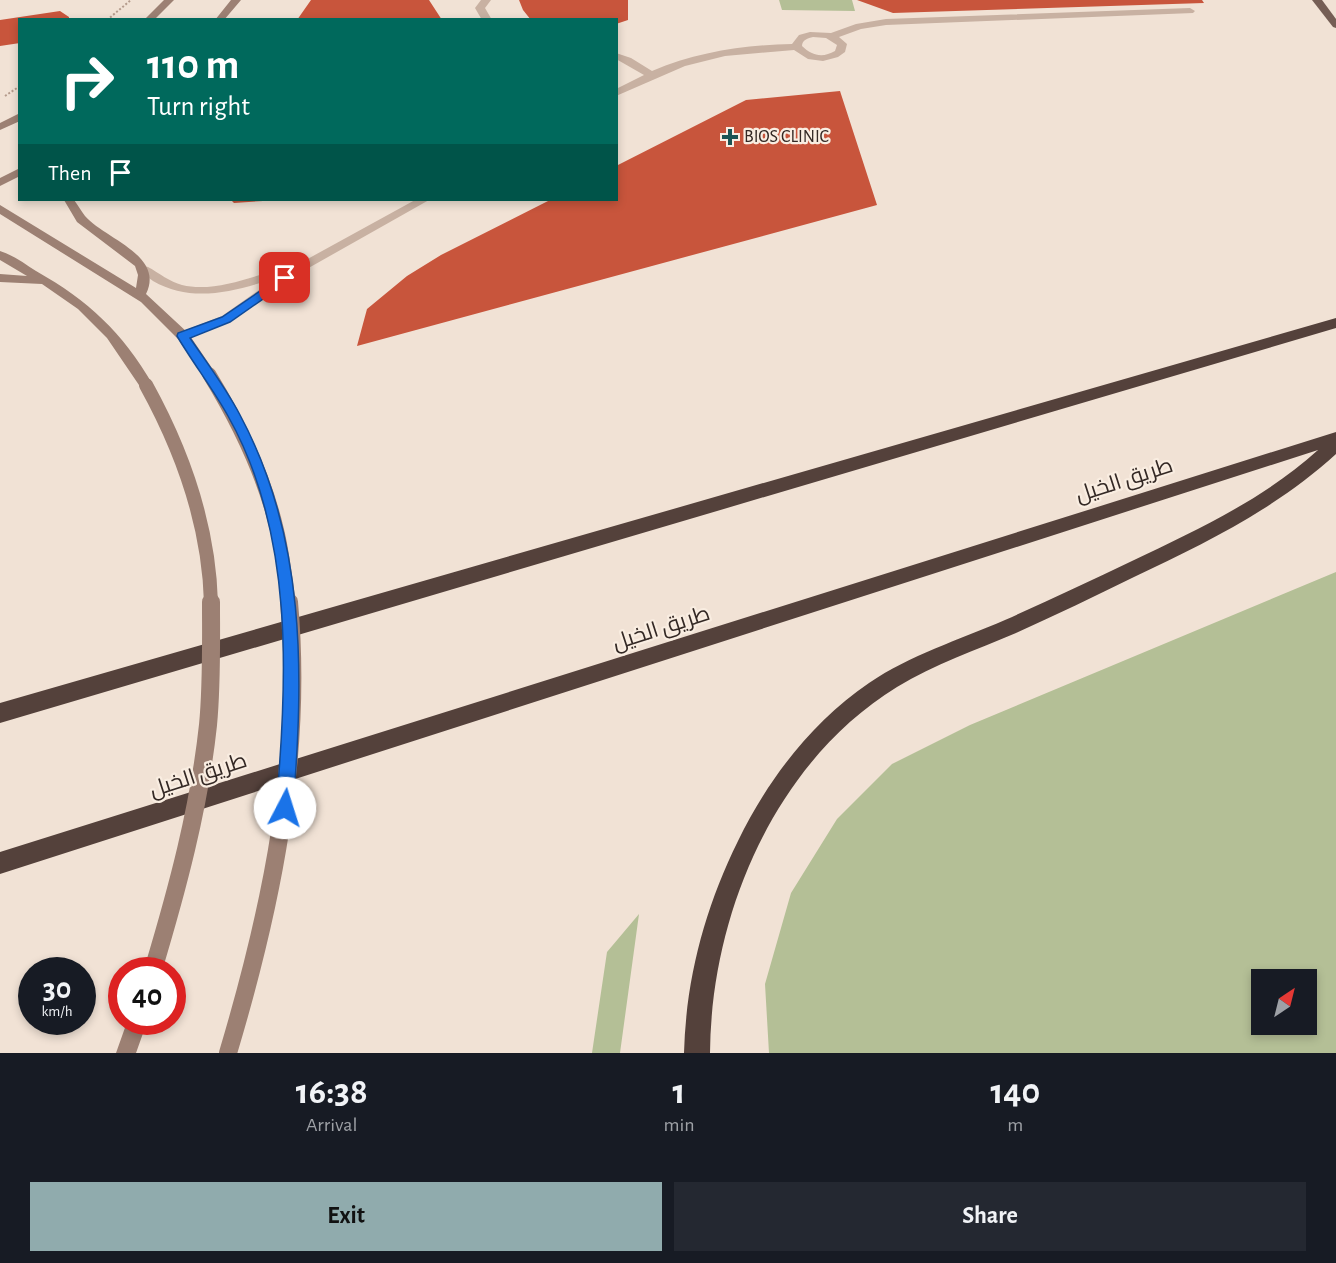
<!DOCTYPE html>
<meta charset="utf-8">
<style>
:root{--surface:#171b24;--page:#242831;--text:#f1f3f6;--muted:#9ea1a6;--accent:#90abad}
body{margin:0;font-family:"Alegreya Sans",Cairo,sans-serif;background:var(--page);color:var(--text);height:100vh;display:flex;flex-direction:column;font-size:22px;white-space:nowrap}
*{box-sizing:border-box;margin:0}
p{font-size:20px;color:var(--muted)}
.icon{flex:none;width:33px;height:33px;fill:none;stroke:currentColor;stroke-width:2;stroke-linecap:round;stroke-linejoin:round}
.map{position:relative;height:1053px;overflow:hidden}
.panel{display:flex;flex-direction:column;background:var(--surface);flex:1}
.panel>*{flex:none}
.guide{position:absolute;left:18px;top:18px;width:600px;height:183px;border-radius:0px;box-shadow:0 3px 9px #0003;background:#00695c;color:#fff;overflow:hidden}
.needle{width:39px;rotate:35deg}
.tools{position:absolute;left:1251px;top:969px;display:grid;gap:12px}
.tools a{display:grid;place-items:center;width:66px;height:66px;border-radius:0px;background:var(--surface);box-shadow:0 3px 9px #0003;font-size:30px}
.speed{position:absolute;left:18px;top:957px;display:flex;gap:12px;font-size:30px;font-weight:700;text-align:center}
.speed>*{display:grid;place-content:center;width:78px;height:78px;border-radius:50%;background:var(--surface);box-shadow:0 3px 9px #0003;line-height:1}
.speed small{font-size:15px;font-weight:400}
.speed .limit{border:9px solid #d22;background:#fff;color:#111}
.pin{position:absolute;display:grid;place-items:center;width:51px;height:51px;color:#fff;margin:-26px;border-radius:12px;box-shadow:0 3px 9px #0006}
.me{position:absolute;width:66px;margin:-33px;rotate:5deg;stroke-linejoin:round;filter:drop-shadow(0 0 4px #0008)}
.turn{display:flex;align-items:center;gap:21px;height:126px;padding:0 30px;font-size:27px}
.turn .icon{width:78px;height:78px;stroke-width:2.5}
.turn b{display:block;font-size:42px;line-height:51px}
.then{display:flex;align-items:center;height:57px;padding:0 30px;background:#0003;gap:12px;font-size:22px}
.eta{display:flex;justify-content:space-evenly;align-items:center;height:102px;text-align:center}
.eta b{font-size:36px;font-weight:700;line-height:42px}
.primary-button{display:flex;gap:12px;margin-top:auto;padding:12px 30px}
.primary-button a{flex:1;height:69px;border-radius:0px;background:var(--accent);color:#111;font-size:24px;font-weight:700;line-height:69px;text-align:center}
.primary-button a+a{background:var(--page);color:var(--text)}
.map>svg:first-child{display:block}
.green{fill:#b4bf96;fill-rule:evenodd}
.building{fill:#c8553c}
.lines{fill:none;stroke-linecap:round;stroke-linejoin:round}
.path{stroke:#b49b8c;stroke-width:2;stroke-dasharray:2 2;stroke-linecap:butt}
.lane{fill:#c8b1a2;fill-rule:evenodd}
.secondary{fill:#9c8073;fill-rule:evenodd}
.primary{fill:#755e55;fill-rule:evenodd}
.highway{fill:#54413b;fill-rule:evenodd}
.secondary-bridge-far1{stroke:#9c8073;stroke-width:14}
.secondary-bridge{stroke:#9c8073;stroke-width:18}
.route{fill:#1a73e8;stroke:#114b97;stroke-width:1.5}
.poi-dot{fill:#1a5454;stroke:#f9ede1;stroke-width:2}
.labels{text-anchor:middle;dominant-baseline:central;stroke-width:4.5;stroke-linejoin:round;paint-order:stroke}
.far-poi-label{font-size:18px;fill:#332824;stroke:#f9ede1;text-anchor:start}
.street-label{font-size:22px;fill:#332824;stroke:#f9ede1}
</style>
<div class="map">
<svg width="1336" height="1053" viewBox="0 0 1336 1053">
<rect width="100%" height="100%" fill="#f1e2d5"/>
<path class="green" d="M779,0H852L855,11L782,10Z
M1336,572V1053H769L765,984L791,893L837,819L892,764L970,725ZM1262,980H1306V1024H1262Z
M639,914L620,1053H592L607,952Z"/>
<path class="building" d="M311,0H429L442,20H297Z
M519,0H628V20L616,24V20H531L523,10Z
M857,0H1202L1204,3L893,13Z
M60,11L69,17V20H20V43L0,46V20Z
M840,91L877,205L357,346L367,309L407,276L441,255L550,200H616V166L746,100Z
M231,200H263V201L234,203Z"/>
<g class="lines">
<path class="path" d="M107,20L131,0
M5,96L20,86"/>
<path class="lane" d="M481,0H491L485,8L492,20H482L475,8Z
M1190,8L1195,11L1193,13L886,25L861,29L839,37L847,44L845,52L838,57L823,61L808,59L794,50L725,56L685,66L616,96V89L644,75L616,59V53L631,58L652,71C697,52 744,45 792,44L799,35L810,32L831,33L856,24L886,19ZM813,37L826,38L837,45L835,51C823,58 812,56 802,46C802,40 808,38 813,37Z
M415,200H429L305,270L230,322L183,341L178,339L177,336L178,333L222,316L276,278C235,291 193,304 153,281C148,277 142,275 138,270L144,266L148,267C159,273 170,282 182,285C216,293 256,275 289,266L293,267Z"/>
<path class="secondary" d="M164,0H174L154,20H144Z
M231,0H241L224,20H215Z
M20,113V121L0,130V123Z
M20,168V176L0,186V178Z
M64,200H74C78,205 81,211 85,216C105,239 165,255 146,294L188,333L214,371L216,374L214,377H204L178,339L141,302L0,214V205L136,288L138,275L135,266L77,222Z
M0,251C13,255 25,264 36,271C89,301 122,332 153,385L151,388H141L107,338L78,309L42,284L0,282V274L27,276L0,260Z
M127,1022H147L136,1053H116Z"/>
<path class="primary" d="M1312,0H1322L1336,19V28L1333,27Z"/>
<path class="highway" d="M1336,318V328L0,723V703Z
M1336,432V454C1277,508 1206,543 1134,577C1095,596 1056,615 1016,633C976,650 935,664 897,687C775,762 711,914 710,1053H684C686,978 705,908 738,841C768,779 812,722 869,683C910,655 959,640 1005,620C1048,601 1090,581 1132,561C1197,530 1264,499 1318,450L0,874V852Z"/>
<path class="secondary-bridge-far1" d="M209,374C239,423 264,474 277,530C283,554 285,579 289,603
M146,385C183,452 209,526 211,603"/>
<path class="secondary-bridge" d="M153,970C177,890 199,809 208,725C212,684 211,643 211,602
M228,1053C272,906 303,756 289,602"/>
</g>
<path class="route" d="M285,274L291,278L289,281L230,322L190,338C207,363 226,388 240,415C306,538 304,673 293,808L291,814L285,816L279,814L276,808C288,679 294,533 228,416C213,389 193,363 177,336L178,333L222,317Z"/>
<path class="poi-dot" d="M727 128h6v6h6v6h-6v6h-6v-6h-6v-6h6z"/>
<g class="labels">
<g class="far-poi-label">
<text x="744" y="137">BIOS CLINIC</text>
</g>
<g class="street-label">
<text transform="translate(1124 480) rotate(-18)">طريق الخيل</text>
<text transform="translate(661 628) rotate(-18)">طريق الخيل</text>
<text transform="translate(198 775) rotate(-18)">طريق الخيل</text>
</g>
</g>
</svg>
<div class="tools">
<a><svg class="needle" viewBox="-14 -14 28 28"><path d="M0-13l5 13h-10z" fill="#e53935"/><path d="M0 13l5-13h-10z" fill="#9ea1a6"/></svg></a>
</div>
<div class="speed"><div>30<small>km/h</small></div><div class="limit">40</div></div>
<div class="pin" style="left:285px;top:278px;background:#d93025"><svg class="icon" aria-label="arrive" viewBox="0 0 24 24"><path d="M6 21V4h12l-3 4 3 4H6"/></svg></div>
<svg class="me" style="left:285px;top:808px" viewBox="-20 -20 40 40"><circle r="19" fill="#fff"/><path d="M0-13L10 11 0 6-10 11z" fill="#1a73e8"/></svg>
<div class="guide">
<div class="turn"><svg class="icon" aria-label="right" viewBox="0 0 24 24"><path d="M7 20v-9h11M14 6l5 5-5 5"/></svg><div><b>110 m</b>Turn right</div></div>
<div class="then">Then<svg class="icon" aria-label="arrive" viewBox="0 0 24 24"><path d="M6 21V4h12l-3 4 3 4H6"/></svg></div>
</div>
</div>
<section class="panel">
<div class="eta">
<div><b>16:38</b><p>Arrival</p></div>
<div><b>1</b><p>min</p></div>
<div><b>140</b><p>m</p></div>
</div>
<div class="primary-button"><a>Exit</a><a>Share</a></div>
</section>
